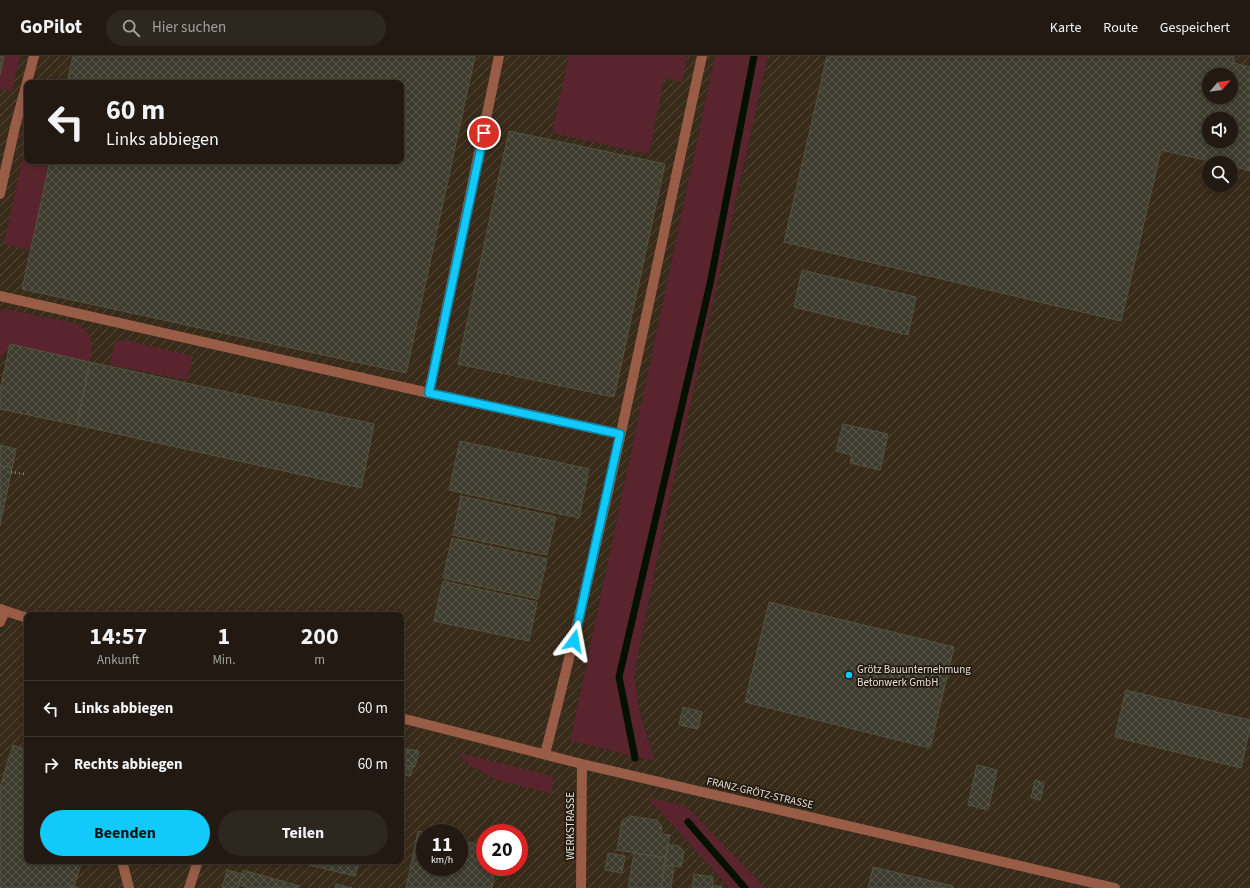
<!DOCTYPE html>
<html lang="de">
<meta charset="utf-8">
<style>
:root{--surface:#221a12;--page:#2e2720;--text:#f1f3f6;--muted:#a2a19f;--line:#3f3832;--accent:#11cafb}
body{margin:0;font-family:"Source Sans 3",sans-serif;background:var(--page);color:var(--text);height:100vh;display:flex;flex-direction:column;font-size:15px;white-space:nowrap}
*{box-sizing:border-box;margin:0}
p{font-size:13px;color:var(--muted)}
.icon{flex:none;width:22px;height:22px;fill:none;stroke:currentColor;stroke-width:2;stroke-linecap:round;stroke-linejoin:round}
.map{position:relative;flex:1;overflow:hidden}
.side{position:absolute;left:24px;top:556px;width:380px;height:252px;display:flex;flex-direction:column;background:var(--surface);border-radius:8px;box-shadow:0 2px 6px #0003,0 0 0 1px var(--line)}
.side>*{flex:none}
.banner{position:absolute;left:24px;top:24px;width:380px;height:84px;border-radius:8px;box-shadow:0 2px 6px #0003,0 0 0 1px var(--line);background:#221a12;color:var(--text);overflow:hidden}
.needle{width:26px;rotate:62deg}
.tools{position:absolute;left:1202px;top:12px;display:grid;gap:8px}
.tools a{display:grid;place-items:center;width:36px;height:36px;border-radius:50%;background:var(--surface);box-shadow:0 2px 6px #0003,0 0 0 1px var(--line);font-size:20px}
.speed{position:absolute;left:416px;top:768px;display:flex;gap:8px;font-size:20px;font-weight:700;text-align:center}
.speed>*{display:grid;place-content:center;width:52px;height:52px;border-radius:50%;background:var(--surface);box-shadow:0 2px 6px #0003,0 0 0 1px var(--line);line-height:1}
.speed small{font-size:10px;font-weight:400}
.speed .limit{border:6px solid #d22;background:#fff;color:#111}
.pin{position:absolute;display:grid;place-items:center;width:34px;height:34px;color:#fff;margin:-17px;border:2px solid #fff;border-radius:50%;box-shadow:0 1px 4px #0007}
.me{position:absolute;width:44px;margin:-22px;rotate:13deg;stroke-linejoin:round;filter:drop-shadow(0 0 3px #0008)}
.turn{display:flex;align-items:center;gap:14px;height:84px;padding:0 16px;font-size:18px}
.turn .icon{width:52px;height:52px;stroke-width:2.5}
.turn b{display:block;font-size:28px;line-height:34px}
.eta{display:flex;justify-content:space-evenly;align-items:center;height:68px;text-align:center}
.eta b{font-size:24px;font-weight:700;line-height:28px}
.primary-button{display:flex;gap:8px;margin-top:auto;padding:8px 16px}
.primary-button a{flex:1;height:46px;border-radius:24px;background:var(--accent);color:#111;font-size:16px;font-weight:700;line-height:46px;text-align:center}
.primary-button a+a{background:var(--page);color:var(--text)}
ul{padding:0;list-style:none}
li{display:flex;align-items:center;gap:12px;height:56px;padding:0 16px;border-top:1px solid var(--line)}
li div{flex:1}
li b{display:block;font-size:15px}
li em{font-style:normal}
header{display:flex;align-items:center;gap:24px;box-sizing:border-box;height:56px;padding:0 20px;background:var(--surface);border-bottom:1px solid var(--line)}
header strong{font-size:19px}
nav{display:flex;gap:22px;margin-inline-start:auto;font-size:14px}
.search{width:280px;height:36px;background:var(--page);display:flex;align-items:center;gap:10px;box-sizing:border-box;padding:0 14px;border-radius:22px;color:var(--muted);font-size:15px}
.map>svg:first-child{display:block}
.industrial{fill:url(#industrial-furrows);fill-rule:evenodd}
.grass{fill:#59242e}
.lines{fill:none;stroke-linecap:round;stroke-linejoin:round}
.stream{stroke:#051100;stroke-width:7}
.building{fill:url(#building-cross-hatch);stroke:#545242;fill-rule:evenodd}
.path{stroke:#8d867c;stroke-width:2.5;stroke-dasharray:1 3;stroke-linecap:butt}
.minor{stroke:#985c47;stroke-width:10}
.route-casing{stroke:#0b83a3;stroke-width:10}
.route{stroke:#11cafb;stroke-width:7}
.poi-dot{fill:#11cafb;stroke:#231a0f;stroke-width:1.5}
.labels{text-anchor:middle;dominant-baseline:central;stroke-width:3.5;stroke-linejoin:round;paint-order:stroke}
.poi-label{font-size:11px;fill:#e5dfd7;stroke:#231a0f;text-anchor:start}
.street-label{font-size:11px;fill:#e5dfd7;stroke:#231a0f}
</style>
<header>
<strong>GoPilot</strong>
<div class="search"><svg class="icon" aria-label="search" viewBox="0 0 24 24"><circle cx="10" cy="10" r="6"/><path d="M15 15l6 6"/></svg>Hier suchen</div>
<nav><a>Karte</a><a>Route</a><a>Gespeichert</a></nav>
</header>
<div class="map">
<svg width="1250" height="832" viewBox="0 0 1250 832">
<defs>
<pattern id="industrial-furrows" width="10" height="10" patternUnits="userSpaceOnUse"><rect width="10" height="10" fill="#392b19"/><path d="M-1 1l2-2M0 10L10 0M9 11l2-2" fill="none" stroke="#56493a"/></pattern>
<pattern id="building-cross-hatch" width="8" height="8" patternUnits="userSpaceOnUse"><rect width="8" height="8" fill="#3e3c2d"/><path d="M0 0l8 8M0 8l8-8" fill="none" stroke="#5a584b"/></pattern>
</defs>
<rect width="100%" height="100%" fill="#2d2318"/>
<path class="industrial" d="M0,0H715L570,685L655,705L641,661L634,620L666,458L768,0H1250V832H0ZM1209,19H1231V41H1209ZM27,27H401V105H27ZM1209,63H1231V85H1209ZM1209,107H1231V129H1209ZM27,559H401V805H27ZM425,777H459V811H425ZM485,777H519V811H485Z"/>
<path class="grass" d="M4,0H20L12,35L0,33V19Z
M569,0H687L682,26L664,22L649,98L552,77Z
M715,0H768L666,458L634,620L641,661L655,705L570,685Z
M27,83V105H50L31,194L4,188Z
M6,253L79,268C94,281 92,287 90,306L10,288L0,303V255Z
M125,284L193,300L187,324L110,309L115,286Z
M458,697L553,720L552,738L497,724L468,708Z
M647,741L686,750L765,832H730Z"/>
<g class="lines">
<path class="stream" d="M635,702L619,621L710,228L754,0
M688,766L745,832"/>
</g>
<path class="building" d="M0,0H4L0,19Z
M73,0H475L406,317L22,233L50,105H401V27H67Z
M827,0H1234L1233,7L1250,11V115L1231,110V107H1218L1161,94L1121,265L784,186ZM1209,19H1231V41H1209ZM1209,63H1231V85H1209Z
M509,75L665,108L614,341L458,308Z
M802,214L916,241L908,279L794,251Z
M10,288L90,306L77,369L0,353V334Z
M90,306L374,368L361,432L77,369Z
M843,368L888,378L880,414L850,407L852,399L836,395Z
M460,385L589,413L579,462L449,434Z
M0,389L16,393L12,412L0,409Z
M0,409L12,412L0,469Z
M461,440L556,461L547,499L453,479Z
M452,482L547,503L538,543L443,522Z
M443,525L537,546L529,585L434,565Z
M769,546L954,591L930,692L745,646Z
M1126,634L1250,664V672L1241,712L1115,681Z
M683,651L702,656L698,673L679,669Z
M13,689L27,694V805H82L74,830L71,829L70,832H0V731Z
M401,692L419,695L415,711L401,708Z
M401,708L413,711L410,720L401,718Z
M977,709L997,714L988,754L968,749Z
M1035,724L1044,727L1040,744L1031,742Z
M629,760L657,764L662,771L661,778L670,779L666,802L617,794L622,765Z
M418,775L427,777H425V811H459V784L485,790V811H496L492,832H406Z
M668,788L679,790L684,796L681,811L664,809Z
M608,797L625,800L622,817L605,814Z
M634,797L666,802L661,832H628Z
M292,805H359L355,820Z
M664,809L674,810L671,832H661Z
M873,811L953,830V832H868Z
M227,814L242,818L238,832H222Z
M243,814L299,830V832H249L239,829Z
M694,818L713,821L712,829L722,831V832H692Z
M336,828L352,832H335Z
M71,829L74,830L79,832H70Z"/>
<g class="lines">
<path class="path" d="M11,416L24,418"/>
<path class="minor" d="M0,138L15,71L34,0
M0,240L429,337L620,378
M429,337L499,0
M0,553L27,562
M0,566L5,555
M401,662L582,708L1115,832
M545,698C605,467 651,233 702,0
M122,805L129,832
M189,832L198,805
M581,832L582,708"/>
</g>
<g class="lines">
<defs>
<path id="route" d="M484,77L429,337L620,378L574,585"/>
</defs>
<use href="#route" class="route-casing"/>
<use href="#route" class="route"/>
</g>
<circle class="poi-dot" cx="849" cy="619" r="4"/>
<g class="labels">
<g class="poi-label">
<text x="857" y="613">Grötz Bauunternehmung<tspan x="857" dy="13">Betonwerk GmbH</tspan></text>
</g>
<g class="street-label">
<text transform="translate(760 737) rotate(13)">FRANZ-GRÖTZ-STRASSE</text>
<text transform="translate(570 770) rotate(-90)">WERKSTRASSE</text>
</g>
</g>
</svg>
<div class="tools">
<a><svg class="needle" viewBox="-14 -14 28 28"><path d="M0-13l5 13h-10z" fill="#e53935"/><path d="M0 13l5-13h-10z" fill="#a2a19f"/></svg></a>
<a><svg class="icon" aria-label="sound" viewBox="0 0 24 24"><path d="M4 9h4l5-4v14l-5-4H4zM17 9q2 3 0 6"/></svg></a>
<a><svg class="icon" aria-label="search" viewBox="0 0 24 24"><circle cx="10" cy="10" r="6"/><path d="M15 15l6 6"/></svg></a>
</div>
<div class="speed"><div>11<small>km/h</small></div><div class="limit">20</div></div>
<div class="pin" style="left:484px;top:77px;background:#d93025"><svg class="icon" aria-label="arrive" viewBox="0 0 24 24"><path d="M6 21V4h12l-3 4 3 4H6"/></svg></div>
<svg class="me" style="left:574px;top:585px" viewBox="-20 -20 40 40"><path d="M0-17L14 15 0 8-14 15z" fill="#11cafb" stroke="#fff" stroke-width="4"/></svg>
<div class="banner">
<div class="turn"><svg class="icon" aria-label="left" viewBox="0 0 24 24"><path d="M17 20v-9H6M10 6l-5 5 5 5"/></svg><div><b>60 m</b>Links abbiegen</div></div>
</div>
<section class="side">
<div class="eta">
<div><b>14:57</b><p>Ankunft</p></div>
<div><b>1</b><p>Min.</p></div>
<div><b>200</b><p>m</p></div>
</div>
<ul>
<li><svg class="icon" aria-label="left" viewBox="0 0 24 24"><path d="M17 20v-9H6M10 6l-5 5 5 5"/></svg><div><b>Links abbiegen</b></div><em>60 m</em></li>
<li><svg class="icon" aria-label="right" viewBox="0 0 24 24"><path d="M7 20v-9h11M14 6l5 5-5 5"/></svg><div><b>Rechts abbiegen</b></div><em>60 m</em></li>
</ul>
<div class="primary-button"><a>Beenden</a><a>Teilen</a></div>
</section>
</div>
